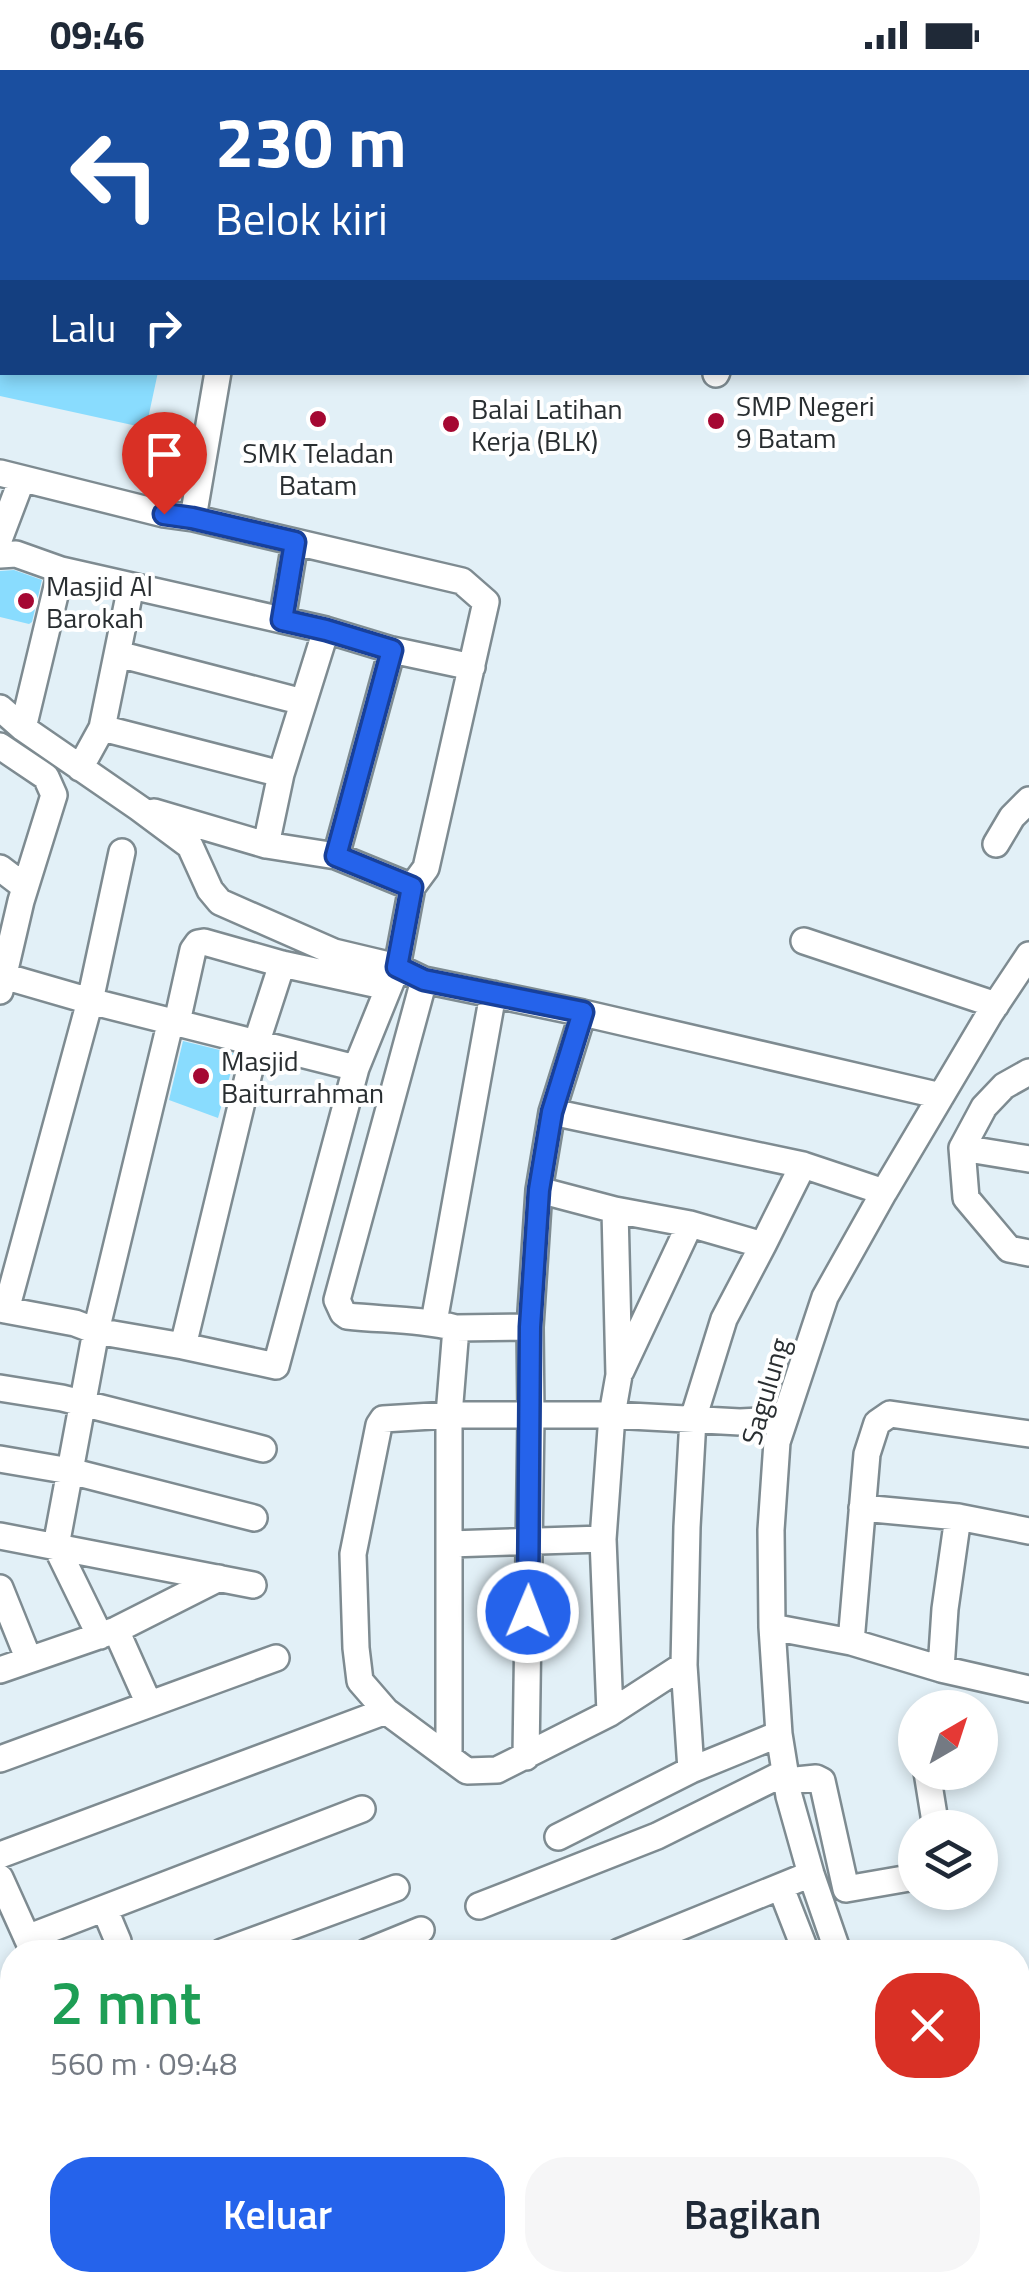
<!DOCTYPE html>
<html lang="id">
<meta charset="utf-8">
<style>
:root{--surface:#fff;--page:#f6f6f7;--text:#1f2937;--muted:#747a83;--accent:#2563eb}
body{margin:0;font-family:"Titillium Web",sans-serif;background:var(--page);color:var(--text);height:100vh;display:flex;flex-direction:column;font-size:38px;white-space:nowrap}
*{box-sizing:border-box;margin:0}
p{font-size:32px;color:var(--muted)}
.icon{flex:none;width:55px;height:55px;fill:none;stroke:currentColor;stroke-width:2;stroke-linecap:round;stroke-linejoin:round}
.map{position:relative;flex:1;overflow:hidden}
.panel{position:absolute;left:0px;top:1870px;width:1030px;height:352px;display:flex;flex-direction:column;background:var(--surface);border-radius:40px 40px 0 0;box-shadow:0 5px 15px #0003}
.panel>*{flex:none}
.guide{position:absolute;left:0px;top:0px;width:1030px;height:305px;box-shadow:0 5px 15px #0003;background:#1a4fa0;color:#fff;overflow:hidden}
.needle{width:65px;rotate:39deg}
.fabs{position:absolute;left:898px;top:1620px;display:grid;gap:20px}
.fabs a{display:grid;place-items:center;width:100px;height:100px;border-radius:50%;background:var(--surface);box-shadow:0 5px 15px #0003;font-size:50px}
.pin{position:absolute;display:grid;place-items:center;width:85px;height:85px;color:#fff;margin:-102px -42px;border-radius:50% 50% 50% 0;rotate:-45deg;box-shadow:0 0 10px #0007}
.pin .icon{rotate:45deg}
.me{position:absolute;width:110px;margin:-55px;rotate:1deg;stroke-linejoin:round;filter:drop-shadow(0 0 8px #0008)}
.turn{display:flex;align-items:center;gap:35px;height:210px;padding:0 50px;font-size:45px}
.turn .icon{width:130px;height:130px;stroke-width:2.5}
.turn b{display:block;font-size:70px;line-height:85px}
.then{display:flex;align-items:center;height:95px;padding:0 50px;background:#0003;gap:20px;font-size:38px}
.round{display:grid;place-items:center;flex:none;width:105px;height:105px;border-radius:40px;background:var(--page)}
.summary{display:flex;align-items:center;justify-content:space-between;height:170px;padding:0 50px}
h1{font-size:60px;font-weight:600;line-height:75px;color:#1e9e55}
.primary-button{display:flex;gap:20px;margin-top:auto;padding:20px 50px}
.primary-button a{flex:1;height:115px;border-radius:40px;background:var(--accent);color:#fff;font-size:40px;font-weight:600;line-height:115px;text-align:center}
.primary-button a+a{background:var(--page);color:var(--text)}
.status{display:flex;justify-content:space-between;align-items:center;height:70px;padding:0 50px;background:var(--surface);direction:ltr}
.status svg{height:28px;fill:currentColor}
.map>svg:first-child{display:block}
.building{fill:#89dcfe}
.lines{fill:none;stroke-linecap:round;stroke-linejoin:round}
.minor-casing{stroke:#7e8b91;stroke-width:30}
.highway-casing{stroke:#cccdce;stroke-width:40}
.path{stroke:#96a0a6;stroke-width:4;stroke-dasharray:10 5;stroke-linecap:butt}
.minor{stroke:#fff;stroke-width:25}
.highway{stroke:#0ca9d8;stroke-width:35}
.route-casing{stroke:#184099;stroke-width:25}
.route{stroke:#2563eb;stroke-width:18}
.poi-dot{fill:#a50832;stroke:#fff;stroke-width:4}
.labels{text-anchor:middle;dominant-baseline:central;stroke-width:8;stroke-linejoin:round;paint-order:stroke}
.poi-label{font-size:28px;fill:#292e31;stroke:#fff;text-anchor:start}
.street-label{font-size:28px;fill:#292e31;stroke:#fff}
</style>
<div class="status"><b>09:46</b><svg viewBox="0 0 49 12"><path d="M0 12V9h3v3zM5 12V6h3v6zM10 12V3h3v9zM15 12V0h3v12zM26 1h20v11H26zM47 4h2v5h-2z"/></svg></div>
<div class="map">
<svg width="1029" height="2222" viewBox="0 0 1029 2222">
<rect width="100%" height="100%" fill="#e2f0f7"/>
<path class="building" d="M0,302H158L146,358L0,326Z
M14,500L42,510L32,552L29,554L0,547V501Z
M183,971L236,984L218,1048L169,1030Z"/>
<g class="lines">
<defs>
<path id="minor" d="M644,0L645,2
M10,2L11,0
M458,2V0
M887,2V0
M0,49L2,37
M1028,234H1029
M1028,289H1029
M716,304L717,302
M0,403L164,444L193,448L462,511L486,532L426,798L412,817L397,897L424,910L583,943L941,1026
M193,448L218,302
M0,467L22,409
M0,485L16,484L61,500L326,560L392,580L472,597
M282,550L295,473
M118,584L303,632
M0,638L23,658L139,738L190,776L210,820L220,832L334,882L397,897L356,998L276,1296L183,1276L96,1261L75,1253L0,1239
M23,658L61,500
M102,658L281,704
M0,676L46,707L54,725L21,831L0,921
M80,698L102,658L131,516
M154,742L266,775L336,786L412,817
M996,774L1012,747L1029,730
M266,775L281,704L326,560
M336,786L392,580
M0,798L25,817
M804,871L996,935
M0,905L90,931L356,998
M424,910L337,1230L343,1243L347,1246C383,1250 421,1249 456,1258L449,1345V1688
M177,952L193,880L198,873L204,872L282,894L388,917
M1029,1002L1004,1016L984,1037L962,1078L966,1128L1009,1179L1029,1183
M552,1042L803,1095L884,1122
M962,1078L1029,1089
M539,1120L615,1140
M763,1175L724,1249L693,1349L687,1457L684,1595L610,1643L497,1700L467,1701L386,1641L360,1611L356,1578L353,1484L379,1355L383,1349L449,1345H612L740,1352L783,1350
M6,1240L90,931L122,782
M434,1252L493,924
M456,1258L530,1257L539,1120L552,1042L583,943
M183,1276L256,974L282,894
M621,1301L690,1154
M0,1318L62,1328L263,1379
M0,1389L70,1401L254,1448
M862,1438L958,1447L1029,1461
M0,1466L253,1515
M450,1474L603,1469
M0,1518L29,1590
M772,1557L851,1572L941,1599L1029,1619
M116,1560L149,1634
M100,1566L56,1476L96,1261L171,950
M851,1572L867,1384L877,1353L890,1344L1029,1364
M684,1595L691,1700
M941,1599L945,1539L958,1447
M0,1600L116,1560L219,1508
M610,1643L603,1469L612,1345L619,1305L615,1140L690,1154L763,1175L803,1095
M526,1687L531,1346L530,1257
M0,1689L276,1588
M927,1702L936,1758
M786,1711L816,1708L822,1711L846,1819L915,1807
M558,1767L691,1700L779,1664
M0,1785L386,1641
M0,1808L33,1881
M781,1818L806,1882
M479,1836L657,1766L784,1703
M105,1840L118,1871
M27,1868L362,1739
M222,1882L396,1818
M367,1882L421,1860
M619,1882L811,1804
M838,1882L811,1804L789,1726L779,1664L772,1557L771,1460L777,1372L825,1227L884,1122L989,945L1029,885
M0,1933L12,1952
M0,1987L12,1979
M1018,2002L1029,2001
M44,2210L47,2222
M180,2210L186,2222
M514,2210L518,2222
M619,2210L624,2222
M947,2210L950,2222
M300,2222L299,2217L313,2210
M694,2222L725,2210
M973,2222L1009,2210"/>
<path id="highway" d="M144,0L155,2
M333,0L343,2
M1028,165L1029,166
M1028,206H1029"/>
</defs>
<use href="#minor" class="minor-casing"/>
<use href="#highway" class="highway-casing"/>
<path class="path" d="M1018,1905L1029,1904"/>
<use href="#minor" class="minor"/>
<use href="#highway" class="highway"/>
</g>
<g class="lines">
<defs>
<path id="route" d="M164,444L192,448L295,472L282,550L326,560L392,580L336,786L412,817L397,897L424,910L583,942L552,1042L539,1120L530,1257L528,1542"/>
</defs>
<use href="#route" class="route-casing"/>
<use href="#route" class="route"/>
</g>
<g class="poi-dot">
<circle cx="318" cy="349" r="10"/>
<circle cx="716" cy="351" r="10"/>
<circle cx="451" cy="354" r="10"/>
<circle cx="26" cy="531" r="10"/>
<circle cx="201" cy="1006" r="10"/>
</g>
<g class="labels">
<g class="poi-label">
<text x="736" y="335">SMP Negeri<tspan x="736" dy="32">9 Batam</tspan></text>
<text x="471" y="338">Balai Latihan<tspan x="471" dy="32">Kerja (BLK)</tspan></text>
<text x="318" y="382" text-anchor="middle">SMK Teladan<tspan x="318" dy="32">Batam</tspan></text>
<text x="46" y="515">Masjid Al<tspan x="46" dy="32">Barokah</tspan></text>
<text x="221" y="990">Masjid<tspan x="221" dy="32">Baiturrahman</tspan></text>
</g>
<g class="street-label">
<text transform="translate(765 1321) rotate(-74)">Sagulung</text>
</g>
</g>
</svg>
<div class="fabs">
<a><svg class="needle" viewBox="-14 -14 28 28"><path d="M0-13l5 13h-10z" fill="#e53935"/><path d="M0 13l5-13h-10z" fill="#747a83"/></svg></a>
<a><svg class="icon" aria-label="layers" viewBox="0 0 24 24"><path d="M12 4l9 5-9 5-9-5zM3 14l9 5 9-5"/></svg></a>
</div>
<div class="pin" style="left:164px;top:444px;background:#d93025"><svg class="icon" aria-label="arrive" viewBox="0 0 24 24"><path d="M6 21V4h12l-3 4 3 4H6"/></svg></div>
<svg class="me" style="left:528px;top:1542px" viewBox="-20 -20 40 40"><circle r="17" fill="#2563eb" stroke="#fff" stroke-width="3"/><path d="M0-11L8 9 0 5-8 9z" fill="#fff"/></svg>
<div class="guide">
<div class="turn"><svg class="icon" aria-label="left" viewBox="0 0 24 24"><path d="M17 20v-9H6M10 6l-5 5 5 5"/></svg><div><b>230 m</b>Belok kiri</div></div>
<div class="then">Lalu<svg class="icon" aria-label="right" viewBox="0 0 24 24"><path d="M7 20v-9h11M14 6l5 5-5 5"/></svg></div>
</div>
<section class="panel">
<div class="summary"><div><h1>2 mnt</h1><p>560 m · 09:48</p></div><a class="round" style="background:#d93025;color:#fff"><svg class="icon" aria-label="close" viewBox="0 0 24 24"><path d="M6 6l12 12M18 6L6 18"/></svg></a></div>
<div class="primary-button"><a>Keluar</a><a>Bagikan</a></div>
</section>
</div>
